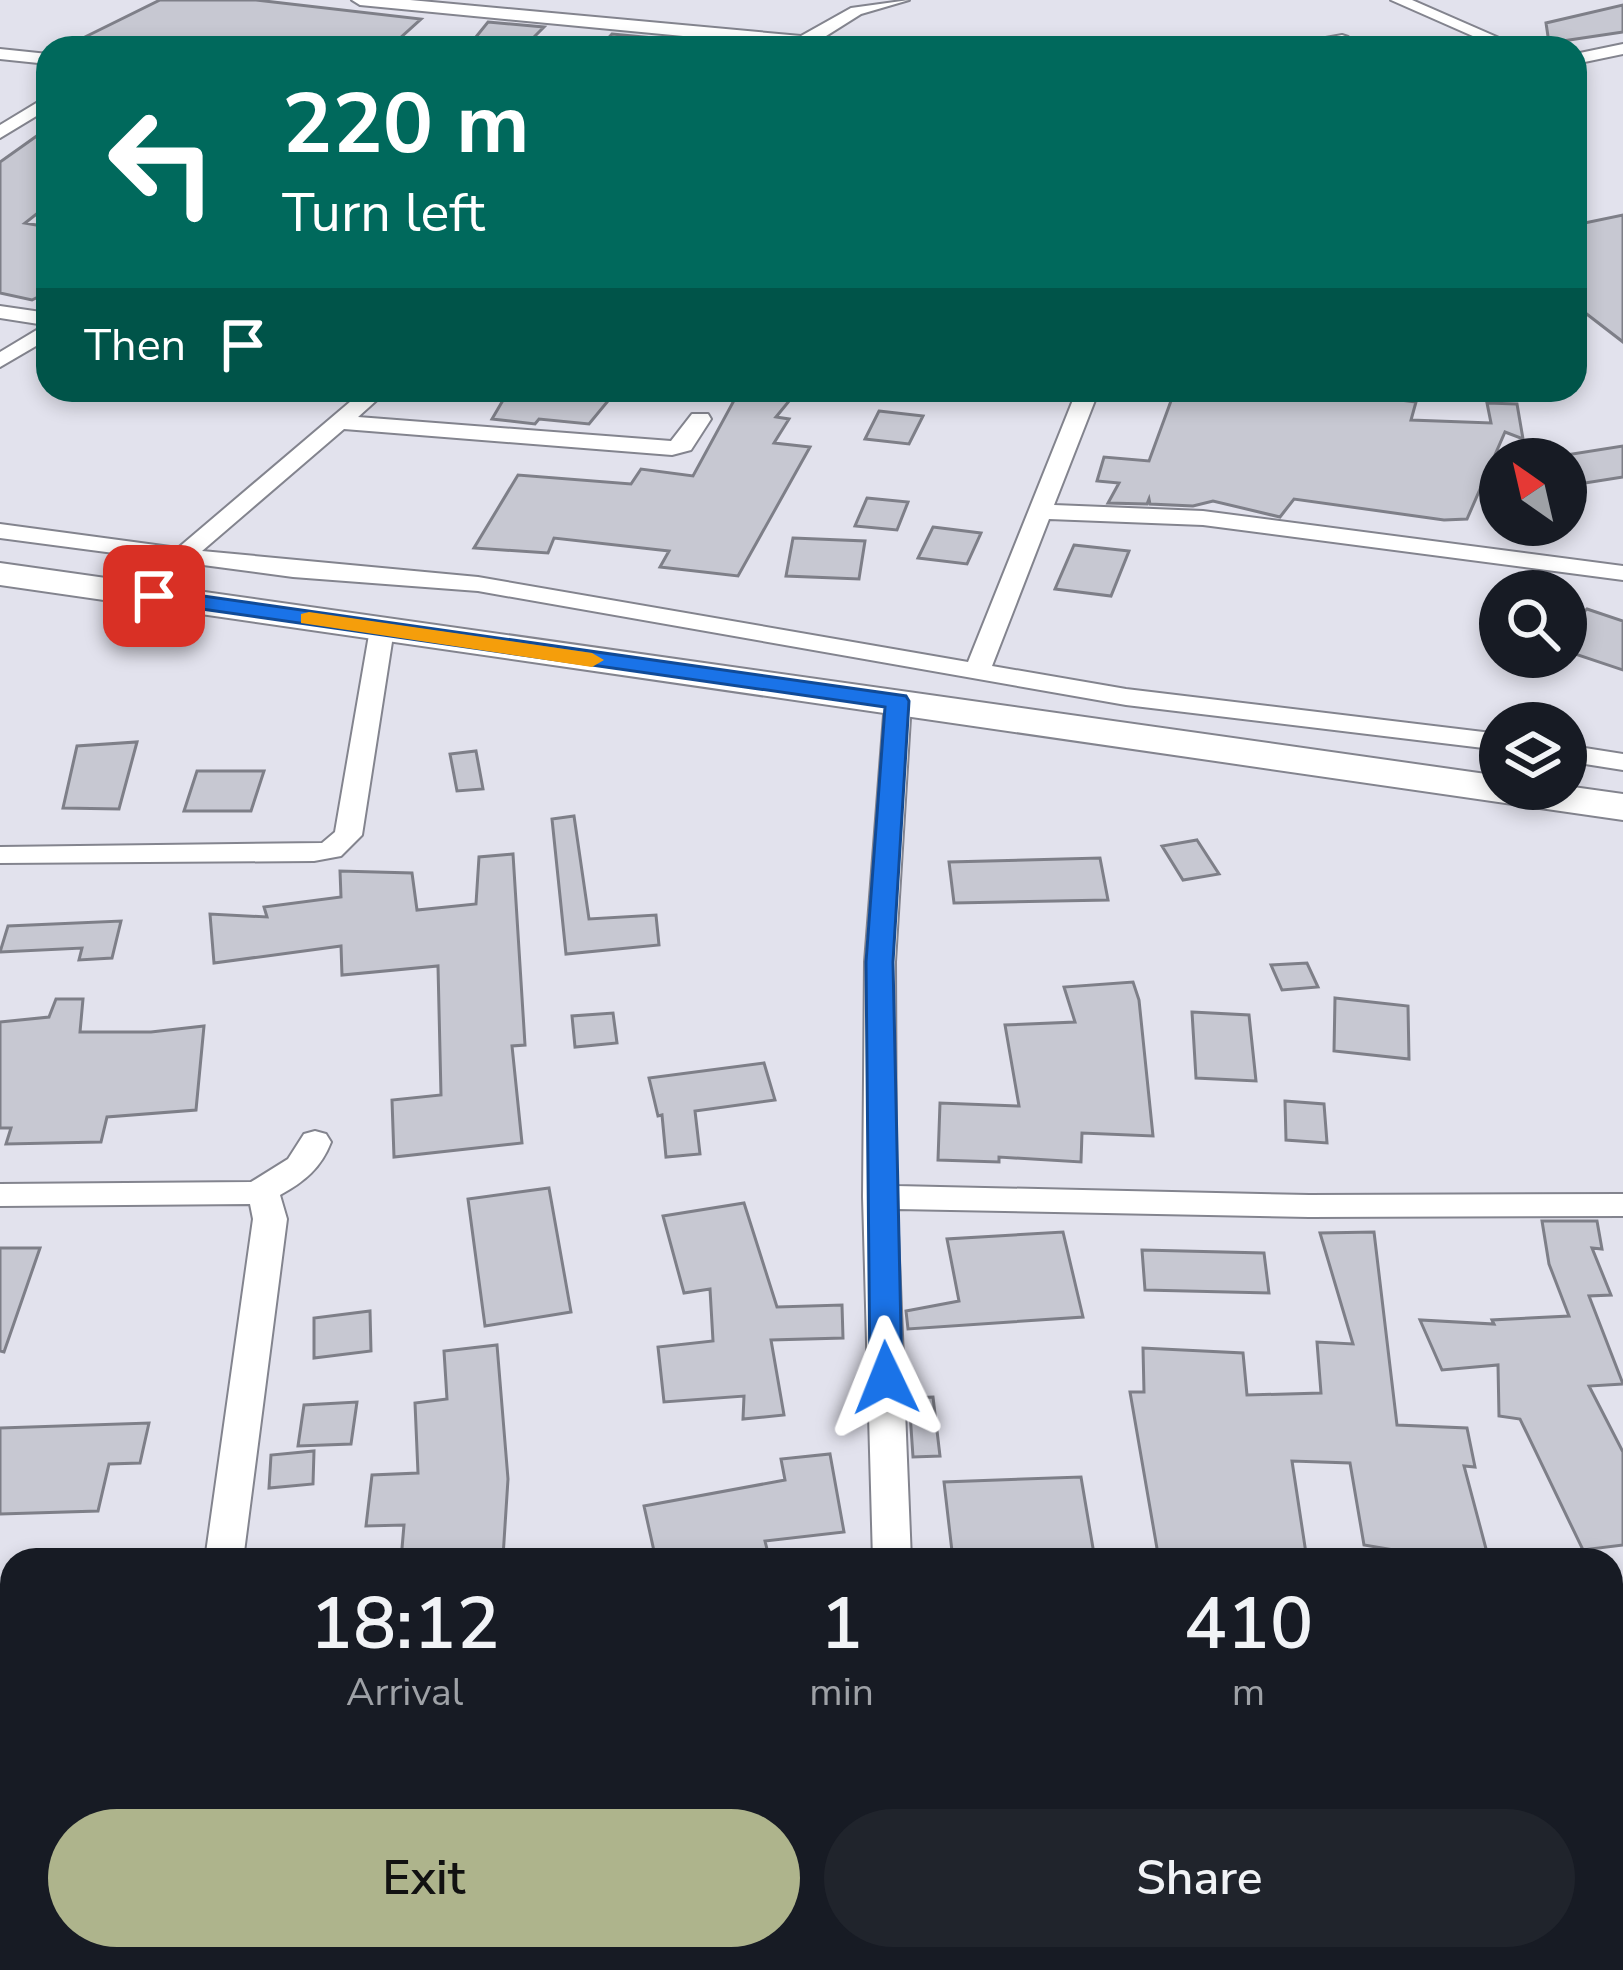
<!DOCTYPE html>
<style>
:root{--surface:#171b24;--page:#20242c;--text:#f1f3f6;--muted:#9ea1a6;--accent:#aeb48c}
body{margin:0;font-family:"Nunito Sans",sans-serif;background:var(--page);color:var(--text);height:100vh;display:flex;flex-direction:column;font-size:45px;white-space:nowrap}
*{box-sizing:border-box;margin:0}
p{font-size:39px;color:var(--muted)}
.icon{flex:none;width:66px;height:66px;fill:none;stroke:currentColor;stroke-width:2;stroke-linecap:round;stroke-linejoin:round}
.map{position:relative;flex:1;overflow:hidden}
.side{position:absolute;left:0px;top:1548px;width:1623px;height:423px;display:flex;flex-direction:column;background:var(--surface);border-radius:36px 36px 0 0;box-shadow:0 6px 18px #0003}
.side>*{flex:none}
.guide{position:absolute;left:36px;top:36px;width:1551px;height:366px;border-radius:36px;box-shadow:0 6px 18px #0003;background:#00695c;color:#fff;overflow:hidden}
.needle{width:78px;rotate:326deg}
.controls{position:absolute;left:1479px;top:438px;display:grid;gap:24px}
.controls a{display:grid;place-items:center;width:108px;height:108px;border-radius:50%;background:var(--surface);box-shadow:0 6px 18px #0003;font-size:60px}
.pin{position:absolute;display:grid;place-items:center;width:102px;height:102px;color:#fff;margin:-51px;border-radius:24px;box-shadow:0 6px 18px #0006}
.me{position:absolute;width:132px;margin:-66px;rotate:358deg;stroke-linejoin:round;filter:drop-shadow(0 0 9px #0008)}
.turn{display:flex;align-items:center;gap:42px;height:252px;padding:0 48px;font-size:54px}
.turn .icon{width:156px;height:156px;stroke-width:2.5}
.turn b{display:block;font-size:84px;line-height:102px}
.then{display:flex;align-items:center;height:114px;padding:0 48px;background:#0003;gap:24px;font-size:45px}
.eta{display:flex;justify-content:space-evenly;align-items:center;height:204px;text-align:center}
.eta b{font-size:72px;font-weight:600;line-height:84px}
.button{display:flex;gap:24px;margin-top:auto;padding:24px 48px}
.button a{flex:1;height:138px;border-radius:72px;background:var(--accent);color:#111;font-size:48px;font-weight:600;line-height:138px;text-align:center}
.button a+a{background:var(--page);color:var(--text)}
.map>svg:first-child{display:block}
.building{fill:#c7c8d2;stroke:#7e7f88;stroke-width:3}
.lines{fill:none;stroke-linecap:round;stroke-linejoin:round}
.minor-casing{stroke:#83848e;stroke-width:4}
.tertiary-casing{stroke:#83848e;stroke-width:4}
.trunk-casing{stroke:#83848e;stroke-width:4}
.minor{fill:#fff;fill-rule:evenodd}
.tertiary{fill:#fff;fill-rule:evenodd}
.trunk{fill:#fff;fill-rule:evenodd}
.route{fill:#1a73e8;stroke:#114b97;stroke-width:3}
.slow{fill:#f59e0b}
</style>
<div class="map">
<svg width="1623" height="1970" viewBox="0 0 1623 1970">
<rect width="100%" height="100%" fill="#e2e2ed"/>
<path class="building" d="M160,0H256L421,19L389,48H141L83,38Z
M1623,5V32L1549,43L1546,23Z
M488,22L544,27L523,48H467Z
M612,34L675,40L670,48H599Z
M48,128V205L25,223L48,227V292L32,300L0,293V162Z
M1623,215V342L1575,305V225Z
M509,390H617L589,424L539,419L535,424L492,419Z
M1175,390L1344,393L1416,402L1411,420L1491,423L1487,403L1517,404L1523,439L1505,432L1467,519L1444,520L1294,499L1280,517L1213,501L1193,506L1150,504L1149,499L1147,504L1108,503L1119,483L1097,481L1104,457L1149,461Z
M738,393L790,400L776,417L789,419L774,443L810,447L738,576L660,567L669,551L554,538L548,553L474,548L518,475L631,484L641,469L693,476Z
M879,411L923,416L909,444L865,439Z
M1623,446V477L1566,486V455Z
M867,498L908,502L897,530L855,526Z
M933,527L981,533L967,564L918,558Z
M793,538L865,541L859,579L786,576Z
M1074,545L1129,551L1111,596L1055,589Z
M1587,609L1623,621V670L1566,651V629Z
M137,742L119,809L63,808L77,746Z
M476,751L483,789L457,791L450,754Z
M197,771H264L251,811H184Z
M574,816L589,919L656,915L659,945L566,954L552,819Z
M1197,840L1219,874L1183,880L1162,846Z
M513,854L525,1045L512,1046L522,1143L394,1157L392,1100L441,1095L438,966L342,975L341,946L214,963L210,914L267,917L264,907L341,897L340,871L412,873L417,910L476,904L479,857Z
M1100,858L1108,900L954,903L949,862Z
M121,921L112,958L79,960L82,948L0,952L8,926Z
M1307,963L1318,987L1282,990L1271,965Z
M1133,982L1139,1000L1153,1136L1082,1133L1081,1162L999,1157V1162L938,1160L940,1103L1019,1106L1005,1025L1075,1022L1064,987Z
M1335,998L1408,1006L1409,1059L1334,1051Z
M56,999H83L80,1032H151L204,1026L196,1110L107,1117L101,1142L6,1144L11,1128H0V1022L49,1017Z
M1192,1012L1249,1015L1256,1081L1196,1078Z
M613,1013L617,1043L575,1047L572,1016Z
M764,1063L775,1100L695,1111L700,1154L666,1157L662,1115L658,1116L649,1078Z
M1285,1101L1324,1104L1327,1143L1286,1140Z
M549,1188L571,1312L485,1326L468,1199Z
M744,1203L777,1307L842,1305L843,1338L771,1340L784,1415L743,1419L744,1396L664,1402L658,1347L713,1341L710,1289L684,1293L663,1216Z
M1542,1221H1597L1602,1249L1592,1248L1611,1295L1589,1296L1623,1384L1589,1386L1623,1452V1545L1583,1550L1520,1419L1499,1416L1498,1365L1442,1370L1420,1320L1494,1324L1492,1320L1569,1316L1549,1264Z
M1063,1232L1083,1317L908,1329L906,1311L959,1301L947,1239Z
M1374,1232L1397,1425L1467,1428L1475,1467L1464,1466L1489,1560H1425L1424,1555L1364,1545L1350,1463L1292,1461L1307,1560H1159L1130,1392H1144L1143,1348L1243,1353L1247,1395L1321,1393L1317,1342L1353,1344L1320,1233Z
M0,1248H40L4,1352L0,1351Z
M1142,1250L1264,1253L1269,1293L1145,1290Z
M370,1311L371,1351L314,1358V1318Z
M497,1345L508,1479L503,1557L401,1560L404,1525L366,1526L372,1475L418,1473L415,1403L447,1399L444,1351Z
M933,1397L940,1456L913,1457L909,1398Z
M357,1402L351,1444L298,1446L304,1405Z
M149,1423L140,1463L109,1464L98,1511L0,1514V1428Z
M314,1451L313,1484L269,1488L271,1455Z
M830,1454L844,1532L765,1541L767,1549L709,1560H656L644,1506L785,1480L781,1459Z
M1081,1477L1095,1560H953L944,1482Z"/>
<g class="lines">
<defs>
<path id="minor" d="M352,0H410L801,36L851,8L909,0L861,14L807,48L360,5Z
M1391,0H1412L1522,48H1500Z
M1342,35L1348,37V43L1271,48Z
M1623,44V54L1575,64V54Z
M0,49L48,54V64L0,59Z
M48,96V109L0,138V125Z
M0,306L48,313V339L0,367V352L45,325L0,318Z
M364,390H388L358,417L671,441L692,414H708L711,419L691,450L672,455L344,429L202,551L478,577L968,662L1077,390H1099L1054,505L1203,511L1623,566V580L1203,525L1049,519L992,666L1126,689L1500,734V750L1126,705L478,591L293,577L188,563L163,601L154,603L142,596L167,560L0,538V524L178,548Z
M382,622L394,629L362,835L341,856L314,861L0,863V847L322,843L335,832L370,629Z
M898,694L911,702L895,962L896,1186L1309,1195L1623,1194V1216L1309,1217L897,1209L911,1560H873L863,1197L865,962L885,702Z
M1566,745L1623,754V770L1566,761Z
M315,1131L326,1134L331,1142C321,1168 304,1182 280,1195L287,1219L243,1560H205L253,1219L250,1204L0,1206V1184L251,1182L288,1159L304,1134Z
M234,1959H278L277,1970H233Z
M1269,1959H1313L1314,1970H1270Z"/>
<path id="tertiary" d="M1611,1674H1623V1714H1611Z
M0,1677H12V1717H0Z"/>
<path id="trunk" d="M0,563L1500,776V789L1566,786L1623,794V820L0,585Z"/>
</defs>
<use href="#minor" class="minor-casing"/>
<use href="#tertiary" class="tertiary-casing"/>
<use href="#trunk" class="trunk-casing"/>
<use href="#minor" class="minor"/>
<use href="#tertiary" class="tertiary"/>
<use href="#trunk" class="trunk"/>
</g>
<path class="route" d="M154,589L906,696L909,701L893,962L902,1378L897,1387H874L870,1378L866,962L885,707L146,601L143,596Z"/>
<path class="slow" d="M309,612L592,653L604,660L592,667L301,623V614Z"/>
</svg>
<div class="controls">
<a><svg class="needle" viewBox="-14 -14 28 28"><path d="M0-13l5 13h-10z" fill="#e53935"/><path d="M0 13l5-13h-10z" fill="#9ea1a6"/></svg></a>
<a><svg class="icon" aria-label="search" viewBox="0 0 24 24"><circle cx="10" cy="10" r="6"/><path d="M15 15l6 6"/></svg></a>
<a><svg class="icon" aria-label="layers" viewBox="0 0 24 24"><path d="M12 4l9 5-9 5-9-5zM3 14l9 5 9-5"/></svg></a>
</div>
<div class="pin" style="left:154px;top:596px;background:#d93025"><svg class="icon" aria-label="arrive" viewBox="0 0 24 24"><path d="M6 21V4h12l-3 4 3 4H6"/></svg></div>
<svg class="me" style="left:886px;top:1378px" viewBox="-20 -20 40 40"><path d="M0-17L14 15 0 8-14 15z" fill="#1a73e8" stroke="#fff" stroke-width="4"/></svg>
<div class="guide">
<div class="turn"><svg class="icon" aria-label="left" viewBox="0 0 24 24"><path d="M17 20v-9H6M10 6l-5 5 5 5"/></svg><div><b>220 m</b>Turn left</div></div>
<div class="then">Then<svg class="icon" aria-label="arrive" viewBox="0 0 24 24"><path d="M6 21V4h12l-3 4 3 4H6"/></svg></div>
</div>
<section class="side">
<div class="eta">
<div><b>18:12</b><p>Arrival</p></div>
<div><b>1</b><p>min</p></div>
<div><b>410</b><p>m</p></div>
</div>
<div class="button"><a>Exit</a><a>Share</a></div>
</section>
</div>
